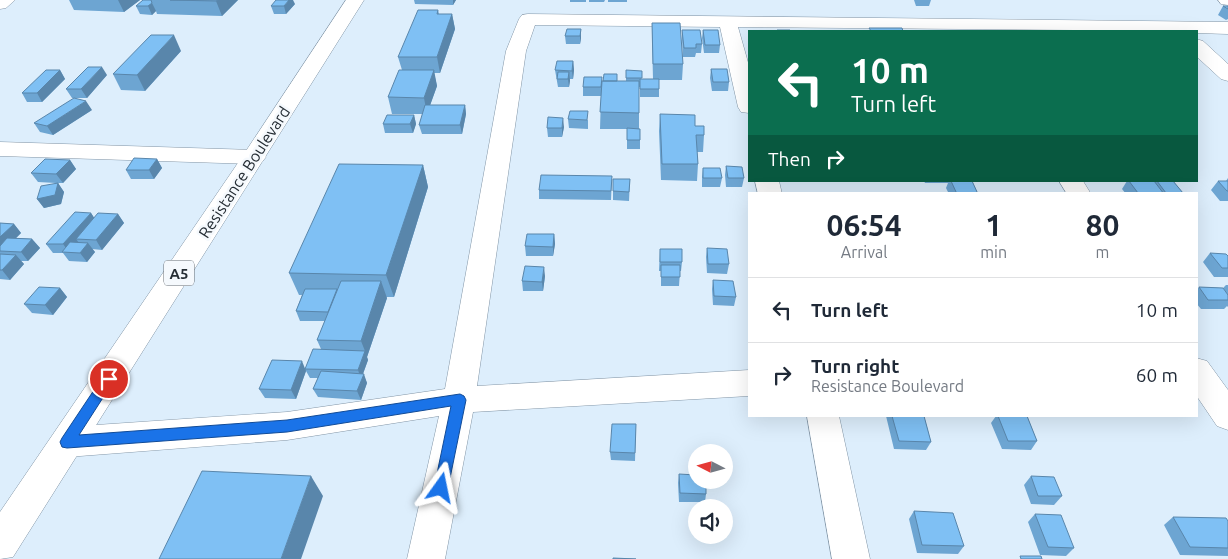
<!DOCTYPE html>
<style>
:root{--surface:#fff;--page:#f6f6f7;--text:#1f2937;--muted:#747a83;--line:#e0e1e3}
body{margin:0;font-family:Ubuntu,sans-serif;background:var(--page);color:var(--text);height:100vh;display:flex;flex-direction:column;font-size:19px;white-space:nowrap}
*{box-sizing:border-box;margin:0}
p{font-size:16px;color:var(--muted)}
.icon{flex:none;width:28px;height:28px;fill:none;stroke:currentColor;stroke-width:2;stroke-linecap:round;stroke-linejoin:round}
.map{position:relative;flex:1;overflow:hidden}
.side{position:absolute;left:748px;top:192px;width:450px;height:225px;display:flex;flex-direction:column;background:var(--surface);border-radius:0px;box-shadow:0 5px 20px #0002}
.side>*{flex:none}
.hud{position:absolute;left:748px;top:30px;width:450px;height:152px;border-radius:0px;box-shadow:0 5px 20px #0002;background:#0b6e4f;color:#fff;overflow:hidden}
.needle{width:32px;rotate:276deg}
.tools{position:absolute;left:688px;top:444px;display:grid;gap:10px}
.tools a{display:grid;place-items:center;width:45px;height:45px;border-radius:50%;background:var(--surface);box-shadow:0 5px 20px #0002;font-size:25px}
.pin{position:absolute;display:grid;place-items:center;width:42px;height:42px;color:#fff;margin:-21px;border:2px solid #fff;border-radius:50%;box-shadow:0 1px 5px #0007}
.me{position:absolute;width:55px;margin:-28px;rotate:12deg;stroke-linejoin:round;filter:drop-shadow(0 0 4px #0008)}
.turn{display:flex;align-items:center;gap:18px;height:105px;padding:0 20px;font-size:22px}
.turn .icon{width:65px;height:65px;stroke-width:2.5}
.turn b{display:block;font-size:35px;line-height:42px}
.then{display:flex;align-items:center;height:48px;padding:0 20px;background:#0003;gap:10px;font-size:19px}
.eta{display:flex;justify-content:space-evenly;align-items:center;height:85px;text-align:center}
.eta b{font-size:30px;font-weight:600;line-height:35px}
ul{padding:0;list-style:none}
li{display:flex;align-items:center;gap:15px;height:65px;padding:0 20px;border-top:1px solid var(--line)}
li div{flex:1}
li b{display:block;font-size:19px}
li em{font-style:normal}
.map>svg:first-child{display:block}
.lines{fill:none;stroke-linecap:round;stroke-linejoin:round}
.minor-casing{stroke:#8295a6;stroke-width:1}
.highway-casing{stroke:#8295a6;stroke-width:1}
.minor{fill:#fff;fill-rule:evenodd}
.highway{fill:#fff;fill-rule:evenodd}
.wall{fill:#6da5d2}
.shaded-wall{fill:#5986ab}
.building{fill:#7fc0f4;stroke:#5986ab}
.route{fill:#1a73e8;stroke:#114b97}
.labels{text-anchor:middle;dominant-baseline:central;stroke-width:5;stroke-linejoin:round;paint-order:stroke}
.shield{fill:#f5f9fd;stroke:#646b71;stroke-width:1}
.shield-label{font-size:15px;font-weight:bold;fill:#262e35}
.street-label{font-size:16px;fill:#262e35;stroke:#f5f9fd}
</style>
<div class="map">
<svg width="1228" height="559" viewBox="0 0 1228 559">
<rect width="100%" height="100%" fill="#ddeefc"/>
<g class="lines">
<defs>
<path id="minor" d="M0,0H15L6,8L0,9Z
M1218,0H1228V5L1221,4Z
M528,14L1228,22V34L1196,33V31L738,27L749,66V113L741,112L738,107L720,27L535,25L526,51L477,386L749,370V396L473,412L445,559H407L439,416L287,440L67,457L55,452L50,442L55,432L67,427L287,412L445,389L506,51L519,19L522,15Z
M1196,39L1203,41L1228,64V81L1221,79L1196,56Z
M0,142L254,150L262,152L266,157L262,162L254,164L0,156Z
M755,181H779L782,194H758Z
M1059,181H1083L1091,194H1067Z
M1196,358L1207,361L1228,390V430L1217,426L1196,395Z
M807,416H839L870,559H832Z"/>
<path id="highway" d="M346,0H364L13,557L0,559V512L242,157Z"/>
</defs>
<use href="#minor" class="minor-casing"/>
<use href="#highway" class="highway-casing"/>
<use href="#minor" class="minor"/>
<use href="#highway" class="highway"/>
</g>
<path class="wall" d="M69,0H140L124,12L74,10Z
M143,0H238L222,16L157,14L156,11L152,15L140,14L136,6Z
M414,0H456L453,5L415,4Z
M570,0H586V2H570Z
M589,0H605L604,2H589Z
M608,0H627V2H608Z
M914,0H931L929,6H916Z
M295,4L286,14H274L271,6Z
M1223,6H1228V19L1226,20L1218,15Z
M438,10L439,14H452L455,29L440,73H434L437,86L430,105H465L466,114L462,134H422L419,125L423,114H392L388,97L402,70L398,57Z
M652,23L683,64L682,80H659V97H640V87H639V129H640V149H627V129H600L601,96H583V87L617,81H626V70L642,79H653L652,38Z
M581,29V38L580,44H566L565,36Z
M682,30L702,44L701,53H696L695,57H683L682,38Z
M703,30L720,45L719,53H704L702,38Z
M181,51L145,91L121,90L113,74Z
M573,61L574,70L573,79H570L569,87H558L555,70Z
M711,69L729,82L728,91H712L710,78Z
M60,70L65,79L42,102H27L22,93Z
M107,75L87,98H72L66,89Z
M92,110L53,135L40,132L34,123Z
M660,114L695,126L704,135L703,152H697L698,164L697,181L661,180L659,131Z
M414,115L416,124L413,133H385L383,124Z
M568,119L588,120V129L569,128Z
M564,127L562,137H548L547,128Z
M157,159L162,168L154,179H131L126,170Z
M70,160L76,169L63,183H58L64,192L61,204L44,208L37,199L56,183L38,182L31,173Z
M423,165L428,187L394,297H386L387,298L367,357L368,360L363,374L367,383L361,400L318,397L313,389L318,378H310L306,371L296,399L265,398L259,389L306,368L321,349L317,340L325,321H300L296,311L302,295H299L289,273Z
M726,166L744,178L742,187H726L725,175Z
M703,168L722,178L720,187H702V177Z
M612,176L611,200L539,199V190Z
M1228,178V201H1220L1211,190L1218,181H1226Z
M613,179H630L629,201L613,200Z
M924,181H972L978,194H949L946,188L948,183H925Z
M1127,181H1154L1155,182L1156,181H1173L1183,193L1182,194H1126L1122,189Z
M91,213L94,218L118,214L124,223L102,250L92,249L95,252L87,262L69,261L63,253H53L46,244Z
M0,223L14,224L21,233L16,238L32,239L40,248L28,261H21L24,264L10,280L0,279Z
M554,234L555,244L553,256H526L525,246Z
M707,248L729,264L727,274L707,273L706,257Z
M660,249L682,262L681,271H680L679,286H661V271H659Z
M1210,253L1228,256V277H1214L1203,262Z
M545,276L543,291H523L522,281Z
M713,280L736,297L734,306L713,305L712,289Z
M1226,285H1228V307L1227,306L1224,309H1201L1196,303V291L1199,287L1223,288Z
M60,288L67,297L53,315L32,313L24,304Z
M886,416H924L931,442L926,450L894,449Z
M996,416H1027L1037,441L1031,450L1002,449L991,423Z
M636,424L635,461L611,460L610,452Z
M679,474L706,494L705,502H679L678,483Z
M1031,476L1062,496L1054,505L1031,504L1024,485Z
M914,511L964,546L958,554L917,553L909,519Z
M1035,514L1074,548L1066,556L1040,555L1028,522Z
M1173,517L1228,521V556L1180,555L1164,525Z"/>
<path class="shaded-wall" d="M118,0H140L124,12Z
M218,0H238L222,16L216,1Z
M289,0H293L295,4L286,14L284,6Z
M453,0H456L453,5Z
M152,3L156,11L152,15L148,6Z
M452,14L455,29L440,73L437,57Z
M581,29V38L580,44V36Z
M174,35L181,51L145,91L137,75Z
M573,61L574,70L573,79L572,71Z
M102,67L107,75L87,98L81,89Z
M60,70L65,79L42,102L37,93Z
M434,70L437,86L427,114L424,98Z
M569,72L570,81L569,87L568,79Z
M86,101L92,110L53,135L47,126Z
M465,105L466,114L462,134L460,125Z
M414,115L416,124L413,133L410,124Z
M563,118L564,127L562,137V128Z
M157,159L162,168L154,179L149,170Z
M70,160L76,169L63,183L56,174Z
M423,165L428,187L394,297L386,275Z
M58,183L64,192L61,204L44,208L37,199Z
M91,213L97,222L76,239L79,243L69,252L63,244Z
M118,214L124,223L102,250L96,240Z
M14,224L21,233L3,251H0V237Z
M554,234L555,244L553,256V247Z
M32,239L40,248L28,261L21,252Z
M88,243L95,252L87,262L80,253Z
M16,255L24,264L10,280L2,270Z
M544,267L545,276L543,291L542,282Z
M381,281L387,298L367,357L368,360L361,379L358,370L365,351L361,341Z
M60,288L67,297L53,315L45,305Z
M302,361L306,371L296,399L291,390Z
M364,374L367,383L361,400L357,391Z
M311,476L323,496L301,559H281Z"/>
<path class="building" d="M143,0H151L152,3L148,6H136Z
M170,0H218L216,1Z
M276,0H289L284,6H271Z
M1223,6H1228V9Z
M418,10H438L437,14H452L437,57H398Z
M652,23H680L683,64H653Z
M869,28H902L903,31H871Z
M567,29H581L580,36H565Z
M682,30H700L702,44H696V48H684Z
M703,30H718L720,45H705Z
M777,30H790L791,31H777Z
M151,35H174L137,75L113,74Z
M557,61H573L572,71L555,70Z
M88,67H102L81,89H66Z
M711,69H727L729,82H713Z
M46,70H60L37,93H22Z
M399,70H434L424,98L388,97Z
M626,70L642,71V78H626Z
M558,72H569L568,79H557Z
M604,74H617V81H603Z
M584,77H602L601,87H583Z
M640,79H659V89H640Z
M602,81H639V113L600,112Z
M74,98L86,101L47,126L34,123Z
M425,105H465L460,125H419Z
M570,111H588L587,120L568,119Z
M660,114L695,115V126H704V135H696L698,164H662Z
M387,115H414L410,124H383Z
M548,117L563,118L562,128H547Z
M627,128L640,129V140H627Z
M134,158L157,159L149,170H126Z
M45,159L70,160L56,174L31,173Z
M339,164L423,165L386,275L289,273Z
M726,166L742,167L744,178H728Z
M703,168H720L722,178H703Z
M541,175L612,176L611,191L539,190Z
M613,179H630L629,192L613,191Z
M951,181H972L978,194H957Z
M1129,181H1154L1164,194L1138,193Z
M1157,181H1173L1183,193H1166Z
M1218,181H1228V191H1227Z
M58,183L55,195L37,199L41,186Z
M75,212L91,213L63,244H46Z
M98,213L118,214L96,240L76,239Z
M0,223L14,224L0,237Z
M527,234H554L553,247L525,246Z
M7,238L32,239L21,252L0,251V246Z
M70,242L88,243L80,253L62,252Z
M707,248L727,249L729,264H708Z
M660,249H682V262H660Z
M1210,253L1226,254L1228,256V268H1222Z
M0,254L16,255L2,270H0Z
M661,265H680V277H661Z
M525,266L544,267L542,282L522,281Z
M713,280L733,281L736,297L714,296Z
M341,281H381L361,341L317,340Z
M39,287L60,288L45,305L24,304Z
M1199,287L1223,288L1228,295V300H1208Z
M305,289H337L328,312L296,311Z
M313,349L365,351L358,370L305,369Z
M272,360L302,361L291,390L259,389Z
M321,371L364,374L357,391L313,389Z
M892,416H924L931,442L899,441Z
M998,416H1027L1037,441H1008Z
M612,424H636L635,453L610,452Z
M202,471L311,476L281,559H159Z
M679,474L696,475V480H706V494L680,493Z
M1031,476L1054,477L1062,496H1038Z
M914,511L953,513L964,546L922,545Z
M1035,514L1061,515L1074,548L1048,547Z
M1173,517L1226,518L1228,521V548L1190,547Z
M1020,556H1041L1042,559H1021Z
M613,558L636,559H613Z"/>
<path class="route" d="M109,374L114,375L115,379L79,435L287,420L460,394L464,396L466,400L448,488L446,493L441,495L436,493L434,488L451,406L287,432L67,448L62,447L60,442L62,438L104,375Z"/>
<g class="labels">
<rect class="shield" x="164" y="260.5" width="30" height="25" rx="4"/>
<g class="shield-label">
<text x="179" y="273">A5</text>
</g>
<g class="street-label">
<text transform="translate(244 172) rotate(-57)">Resistance Boulevard</text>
</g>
</g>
</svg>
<div class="tools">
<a><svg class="needle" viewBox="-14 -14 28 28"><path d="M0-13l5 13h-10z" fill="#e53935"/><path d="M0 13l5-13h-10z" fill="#747a83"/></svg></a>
<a><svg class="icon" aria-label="sound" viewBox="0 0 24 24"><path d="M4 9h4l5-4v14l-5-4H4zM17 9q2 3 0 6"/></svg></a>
</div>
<div class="pin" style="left:109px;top:379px;background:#d93025"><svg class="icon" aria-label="arrive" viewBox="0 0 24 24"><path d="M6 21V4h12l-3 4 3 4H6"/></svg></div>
<svg class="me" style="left:441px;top:488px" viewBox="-20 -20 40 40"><path d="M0-17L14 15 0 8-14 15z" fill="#1a73e8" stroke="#fff" stroke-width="4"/></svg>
<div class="hud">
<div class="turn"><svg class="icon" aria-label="left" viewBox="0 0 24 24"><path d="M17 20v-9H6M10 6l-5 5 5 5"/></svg><div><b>10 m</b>Turn left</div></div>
<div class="then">Then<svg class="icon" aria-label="right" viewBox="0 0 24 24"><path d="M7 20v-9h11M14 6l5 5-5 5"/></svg></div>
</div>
<section class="side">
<div class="eta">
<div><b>06:54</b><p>Arrival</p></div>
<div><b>1</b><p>min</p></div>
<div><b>80</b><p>m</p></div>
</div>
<ul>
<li><svg class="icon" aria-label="left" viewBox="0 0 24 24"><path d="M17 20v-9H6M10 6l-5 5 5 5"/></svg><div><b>Turn left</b></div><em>10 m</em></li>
<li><svg class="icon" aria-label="right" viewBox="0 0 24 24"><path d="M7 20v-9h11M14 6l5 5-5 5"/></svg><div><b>Turn right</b><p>Resistance Boulevard</p></div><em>60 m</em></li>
</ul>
</section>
</div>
